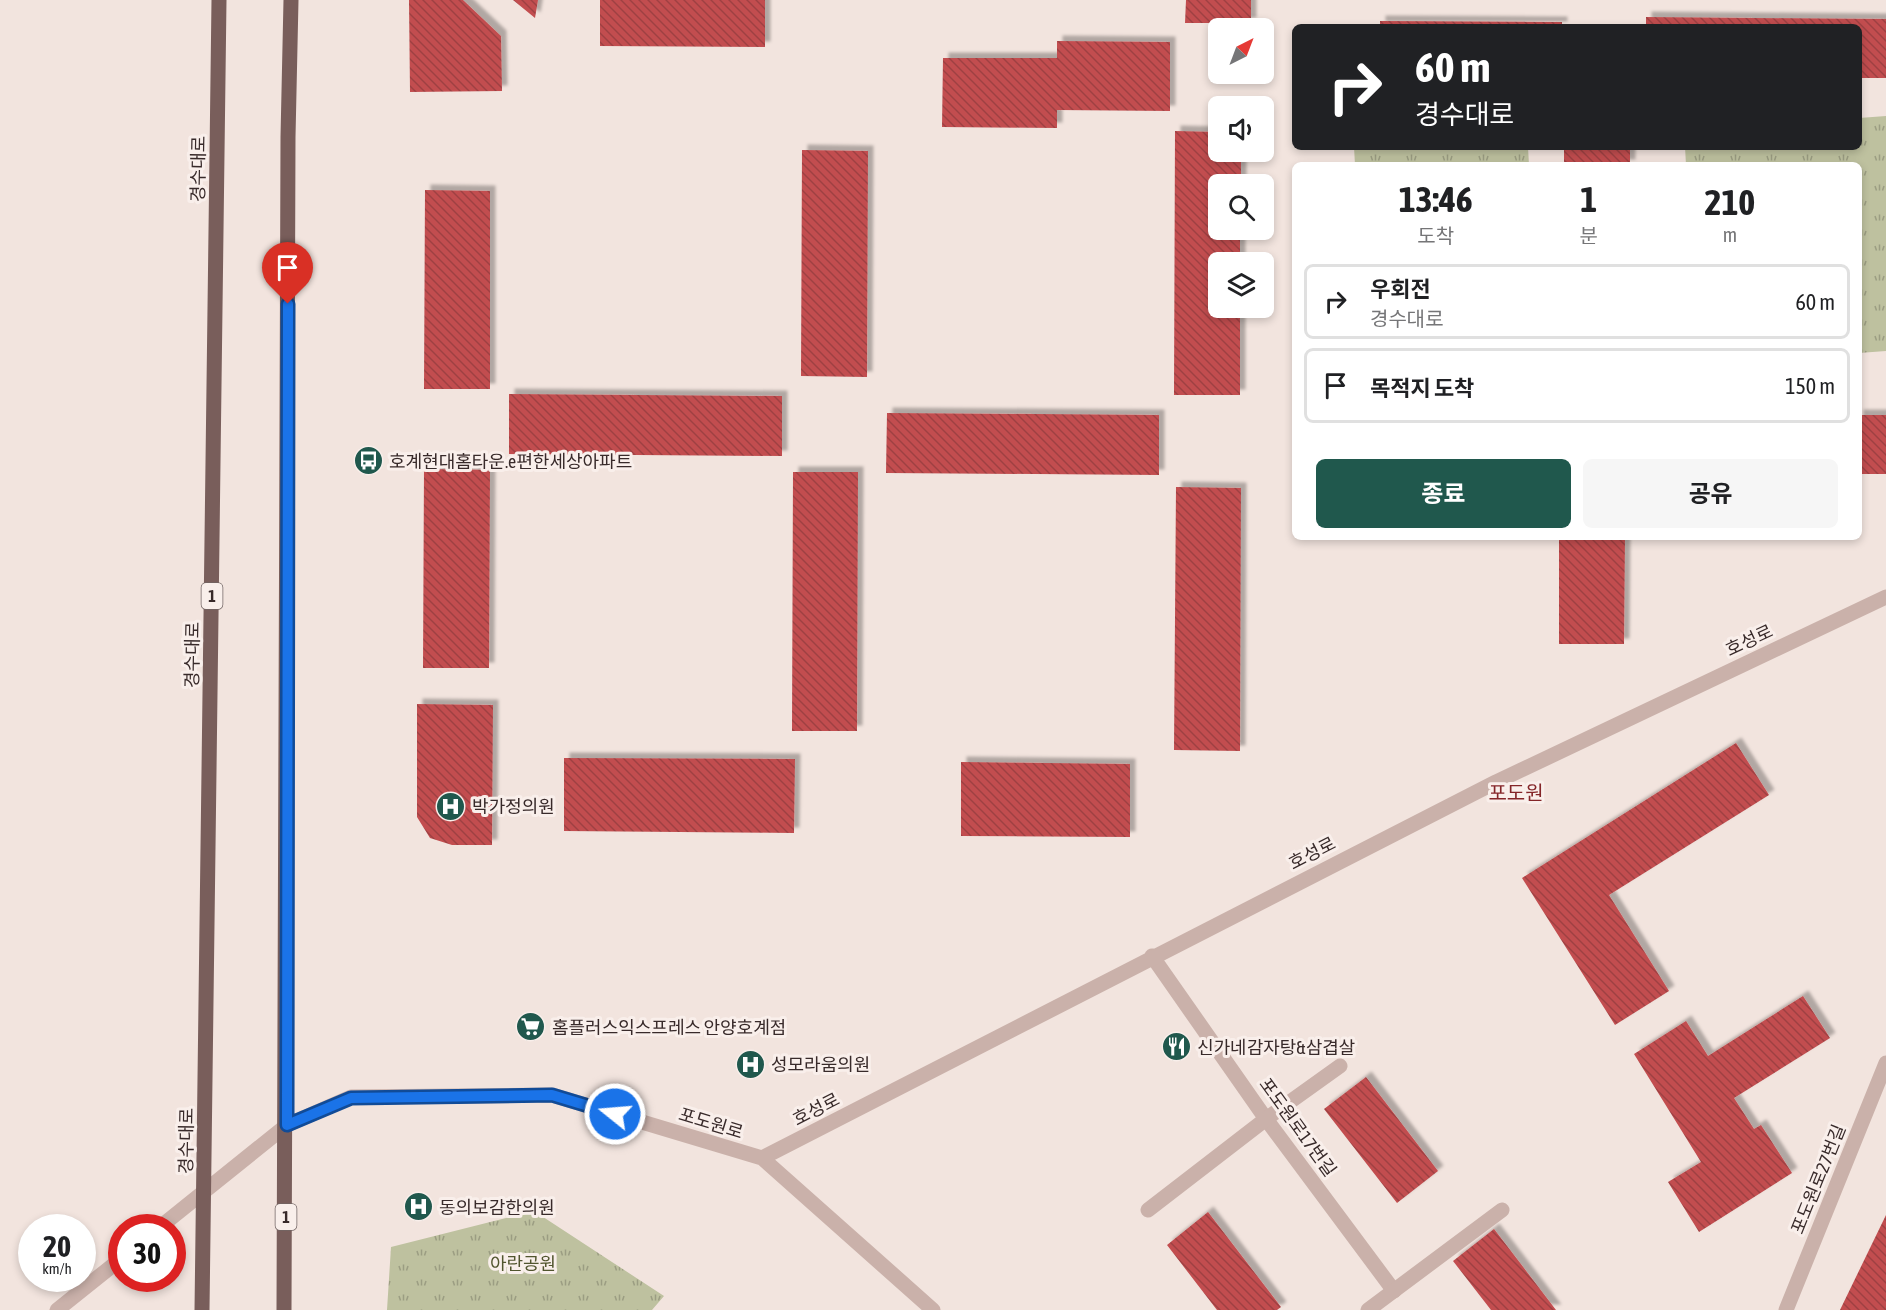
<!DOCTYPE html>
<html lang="ko">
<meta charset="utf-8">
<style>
:root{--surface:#fff;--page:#f6f6f6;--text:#202124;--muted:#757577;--line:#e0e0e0;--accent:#20584d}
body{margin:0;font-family:"Asap Condensed","Noto Sans KR",sans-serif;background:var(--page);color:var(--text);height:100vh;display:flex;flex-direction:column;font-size:22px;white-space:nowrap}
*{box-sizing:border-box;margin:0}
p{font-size:20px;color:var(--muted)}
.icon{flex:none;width:33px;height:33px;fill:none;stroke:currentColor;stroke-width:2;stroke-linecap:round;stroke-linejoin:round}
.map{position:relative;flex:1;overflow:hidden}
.drawer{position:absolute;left:1292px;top:162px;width:570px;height:378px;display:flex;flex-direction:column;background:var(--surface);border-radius:9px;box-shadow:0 3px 9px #0003}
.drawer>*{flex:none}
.hud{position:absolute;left:1292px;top:24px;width:570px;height:126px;border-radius:9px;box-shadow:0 3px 9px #0003;background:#202124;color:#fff;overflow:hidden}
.needle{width:39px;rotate:42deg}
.controls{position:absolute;left:1208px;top:18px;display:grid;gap:12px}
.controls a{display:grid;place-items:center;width:66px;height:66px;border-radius:9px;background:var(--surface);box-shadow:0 3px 9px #0003;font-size:30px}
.speed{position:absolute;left:18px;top:1214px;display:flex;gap:12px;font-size:30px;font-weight:700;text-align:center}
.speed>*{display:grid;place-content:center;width:78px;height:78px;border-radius:50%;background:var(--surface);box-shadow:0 3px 9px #0003;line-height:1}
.speed small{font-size:15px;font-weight:400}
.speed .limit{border:9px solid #d22;background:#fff;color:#111}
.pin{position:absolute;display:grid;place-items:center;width:51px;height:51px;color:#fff;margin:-62px -26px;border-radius:50% 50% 50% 0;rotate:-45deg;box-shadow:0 0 6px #0007}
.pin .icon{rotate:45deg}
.me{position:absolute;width:66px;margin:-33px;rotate:287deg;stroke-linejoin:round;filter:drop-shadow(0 0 4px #0008)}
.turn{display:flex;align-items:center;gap:21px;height:126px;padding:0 24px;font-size:27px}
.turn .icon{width:78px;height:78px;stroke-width:2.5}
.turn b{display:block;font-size:42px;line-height:51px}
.eta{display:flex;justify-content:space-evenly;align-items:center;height:102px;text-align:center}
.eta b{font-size:36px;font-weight:700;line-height:42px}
.primary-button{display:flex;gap:12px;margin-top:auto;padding:12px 24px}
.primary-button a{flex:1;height:69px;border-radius:9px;background:var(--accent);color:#fff;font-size:24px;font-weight:700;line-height:69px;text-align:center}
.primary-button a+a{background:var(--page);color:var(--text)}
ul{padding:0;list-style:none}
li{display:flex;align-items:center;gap:18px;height:75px;margin:0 12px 9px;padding:0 12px;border:3px solid var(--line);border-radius:9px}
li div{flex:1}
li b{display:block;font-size:22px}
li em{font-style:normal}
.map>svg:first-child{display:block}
.park{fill:url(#park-tufts)}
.building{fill:url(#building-back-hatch);filter:url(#shadow)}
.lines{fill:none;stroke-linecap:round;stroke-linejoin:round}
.lane{stroke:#cab1aa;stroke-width:15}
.street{stroke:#cab1aa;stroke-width:15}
.primary{stroke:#795e5b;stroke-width:15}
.route-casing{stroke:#114b97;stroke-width:15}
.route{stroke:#1a73e8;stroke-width:10}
.labels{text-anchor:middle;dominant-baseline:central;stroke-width:6;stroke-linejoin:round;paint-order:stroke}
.shield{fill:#f9efeb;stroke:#726564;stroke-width:1.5}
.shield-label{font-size:16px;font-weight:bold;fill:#382a2a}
.street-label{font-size:18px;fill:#382a2a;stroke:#f9efeb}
.poi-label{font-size:18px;fill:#382a2a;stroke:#f9efeb;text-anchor:start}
.park-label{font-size:18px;fill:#51552e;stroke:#f9efeb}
.neighbourhood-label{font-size:20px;fill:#842528;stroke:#f9efeb}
</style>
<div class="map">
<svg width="1886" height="1310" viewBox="0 0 1886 1310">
<defs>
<pattern id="park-tufts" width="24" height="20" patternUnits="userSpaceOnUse" patternTransform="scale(1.5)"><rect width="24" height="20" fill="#bec19f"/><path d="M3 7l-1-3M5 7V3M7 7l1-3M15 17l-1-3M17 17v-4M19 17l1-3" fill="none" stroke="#9b9d82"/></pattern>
<pattern id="building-back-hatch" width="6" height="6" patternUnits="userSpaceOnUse" patternTransform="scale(1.5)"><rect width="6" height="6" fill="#c24d4f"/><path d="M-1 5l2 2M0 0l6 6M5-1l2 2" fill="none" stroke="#9f4042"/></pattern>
<filter id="shadow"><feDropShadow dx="5.5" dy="-5.5" stdDeviation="1.5" flood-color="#0004"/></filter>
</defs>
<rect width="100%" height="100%" fill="#f2e4de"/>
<path class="park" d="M1886,116V351L1859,353L1858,165H1686L1685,147H1858L1859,118Z
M1354,147H1528L1529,165H1355Z
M534,1211L664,1296L652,1310H387L391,1247Z"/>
<path class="building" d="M409,0H463L501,36L502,91L410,92Z
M513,0H538L535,18Z
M600,0H765V47L600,46Z
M1186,0H1251V23H1185Z
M1646,17L1886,19V78H1858V27H1646Z
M1380,21L1562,22V27H1380Z
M1057,41L1170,42V111L1057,110V128L942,127L943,58H1057Z
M1175,131L1218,132V152H1241V184H1218V230H1240V262H1218V308H1240V395H1174Z
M1564,147H1630V165H1564Z
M802,150L868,151L867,377L801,376Z
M425,190L490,191V389H424Z
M509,394L782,396V456L509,454Z
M887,413L1159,415V475L886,473Z
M1858,415H1886V474H1858Z
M424,469L490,470L489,668H423Z
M793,472H858L857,731H792Z
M1176,487L1241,488L1240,751L1174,750Z
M1559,537H1625L1624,644H1559Z
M417,704L493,705L492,845H452L430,838L417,817Z
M1736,743L1769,795L1609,895L1669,991L1615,1025L1522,878Z
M564,758L795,759L794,833L564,831Z
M961,762L1130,764V837L961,836Z
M1803,996L1830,1038L1734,1098L1754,1129L1761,1125L1792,1173L1699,1232L1668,1182L1701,1162L1634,1054L1686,1021L1708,1056Z
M1366,1077L1438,1171L1397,1203L1324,1109Z
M1208,1212L1281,1307L1277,1310H1217L1167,1245Z
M1886,1215V1310H1840Z
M1494,1229L1556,1310H1491L1453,1261Z"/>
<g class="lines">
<path class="lane" d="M1152,956L1266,1119L1394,1291"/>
<path class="street" d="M762,1158L1496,782L1886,597
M1148,1210L1266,1119L1340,1066
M160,1227L287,1125L351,1097L552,1095L762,1158L933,1310
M57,1310L122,1258
M1368,1310L1502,1210
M1786,1310L1886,1063"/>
<path class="primary" d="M202,1310L219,0
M284,1310L288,137L291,0"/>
</g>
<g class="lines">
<defs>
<path id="route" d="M288,304L287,1125L351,1098L552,1095L615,1114"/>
</defs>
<use href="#route" class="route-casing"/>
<use href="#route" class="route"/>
</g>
<defs>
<symbol id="bus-disc" viewBox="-11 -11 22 22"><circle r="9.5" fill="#20584d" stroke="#f9efeb"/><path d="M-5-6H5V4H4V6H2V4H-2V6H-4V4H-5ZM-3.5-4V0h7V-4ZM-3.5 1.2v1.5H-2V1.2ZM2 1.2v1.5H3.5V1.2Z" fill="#fff"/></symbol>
<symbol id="hospital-disc" viewBox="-11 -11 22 22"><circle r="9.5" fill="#20584d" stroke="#f9efeb"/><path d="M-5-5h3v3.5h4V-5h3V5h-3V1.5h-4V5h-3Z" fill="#fff"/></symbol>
<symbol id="supermarket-disc" viewBox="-11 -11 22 22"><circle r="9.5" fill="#20584d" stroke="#f9efeb"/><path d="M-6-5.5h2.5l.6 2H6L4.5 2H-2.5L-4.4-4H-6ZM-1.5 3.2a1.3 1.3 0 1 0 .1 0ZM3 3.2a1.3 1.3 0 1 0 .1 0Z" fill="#fff"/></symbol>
<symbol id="restaurant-disc" viewBox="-11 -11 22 22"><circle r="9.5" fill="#20584d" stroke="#f9efeb"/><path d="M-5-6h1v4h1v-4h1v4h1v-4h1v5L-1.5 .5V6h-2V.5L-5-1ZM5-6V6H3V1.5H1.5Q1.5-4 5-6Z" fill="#fff"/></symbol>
</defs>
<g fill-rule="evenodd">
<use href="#bus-disc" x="352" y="444" width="33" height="33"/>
<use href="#hospital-disc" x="434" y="790" width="33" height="33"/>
<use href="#supermarket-disc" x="514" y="1010" width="33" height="33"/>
<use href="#restaurant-disc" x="1160" y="1030" width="33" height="33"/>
<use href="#hospital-disc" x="734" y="1048" width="33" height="33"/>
<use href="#hospital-disc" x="402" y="1190" width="33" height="33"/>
</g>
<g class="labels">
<g class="shield">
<rect x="201.5" y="583" width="21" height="26" rx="4.5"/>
<rect x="275.5" y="1204" width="21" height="26" rx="4.5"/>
</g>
<g class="shield-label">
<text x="212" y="596">1</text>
<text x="286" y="1217">1</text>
</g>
<g class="street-label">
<text transform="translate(198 169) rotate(-89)">경수대로</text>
<text transform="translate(1749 640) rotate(-25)">호성로</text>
<text transform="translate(192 655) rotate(-89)">경수대로</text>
<text transform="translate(1312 853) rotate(-27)">호성로</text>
<text transform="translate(816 1109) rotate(-27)">호성로</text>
<text transform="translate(711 1123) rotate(17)">포도원로</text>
<text transform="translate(1298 1127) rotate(54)">포도원로17번길</text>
<text transform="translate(186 1141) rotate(-89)">경수대로</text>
<text transform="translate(1818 1179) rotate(-68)">포도원로27번길</text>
</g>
<g class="poi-label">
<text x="389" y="461">호계현대홈타운.e편한세상아파트</text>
<text x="472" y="806">박가정의원</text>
<text x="552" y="1027">홈플러스익스프레스 안양호계점</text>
<text x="1197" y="1047">신가네감자탕&amp;삼겹살</text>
<text x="771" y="1064">성모라움의원</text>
<text x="439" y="1207">동의보감한의원</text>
</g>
<g class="park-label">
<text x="523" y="1263">아란공원</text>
</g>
<g class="neighbourhood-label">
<text x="1516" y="792">포도원</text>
</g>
</g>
</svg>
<div class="controls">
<a><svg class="needle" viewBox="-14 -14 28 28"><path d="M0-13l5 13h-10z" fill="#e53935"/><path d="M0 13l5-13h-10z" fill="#757577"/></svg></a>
<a><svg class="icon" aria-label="sound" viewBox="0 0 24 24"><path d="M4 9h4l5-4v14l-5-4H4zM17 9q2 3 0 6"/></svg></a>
<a><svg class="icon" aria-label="search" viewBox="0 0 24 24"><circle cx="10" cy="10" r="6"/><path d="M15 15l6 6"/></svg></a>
<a><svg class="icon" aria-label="layers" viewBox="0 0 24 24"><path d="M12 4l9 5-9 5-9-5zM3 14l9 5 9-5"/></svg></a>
</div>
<div class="speed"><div>20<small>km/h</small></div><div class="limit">30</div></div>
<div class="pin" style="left:288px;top:304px;background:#d93025"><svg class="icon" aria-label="arrive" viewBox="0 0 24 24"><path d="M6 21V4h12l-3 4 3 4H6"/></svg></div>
<svg class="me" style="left:615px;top:1114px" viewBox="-20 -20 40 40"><circle r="17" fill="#1a73e8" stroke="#fff" stroke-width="3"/><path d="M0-11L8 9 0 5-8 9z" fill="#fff"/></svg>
<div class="hud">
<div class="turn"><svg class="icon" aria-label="right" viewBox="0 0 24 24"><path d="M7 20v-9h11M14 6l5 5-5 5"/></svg><div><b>60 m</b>경수대로</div></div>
</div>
<section class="drawer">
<div class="eta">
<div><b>13:46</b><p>도착</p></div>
<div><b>1</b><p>분</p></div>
<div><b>210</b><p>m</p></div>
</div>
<ul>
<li><svg class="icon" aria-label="right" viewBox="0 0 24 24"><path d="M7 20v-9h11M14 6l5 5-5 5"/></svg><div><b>우회전</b><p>경수대로</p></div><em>60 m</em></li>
<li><svg class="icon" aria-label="arrive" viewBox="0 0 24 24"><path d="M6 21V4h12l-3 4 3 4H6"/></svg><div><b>목적지 도착</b></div><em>150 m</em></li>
</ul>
<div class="primary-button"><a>종료</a><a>공유</a></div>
</section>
</div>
